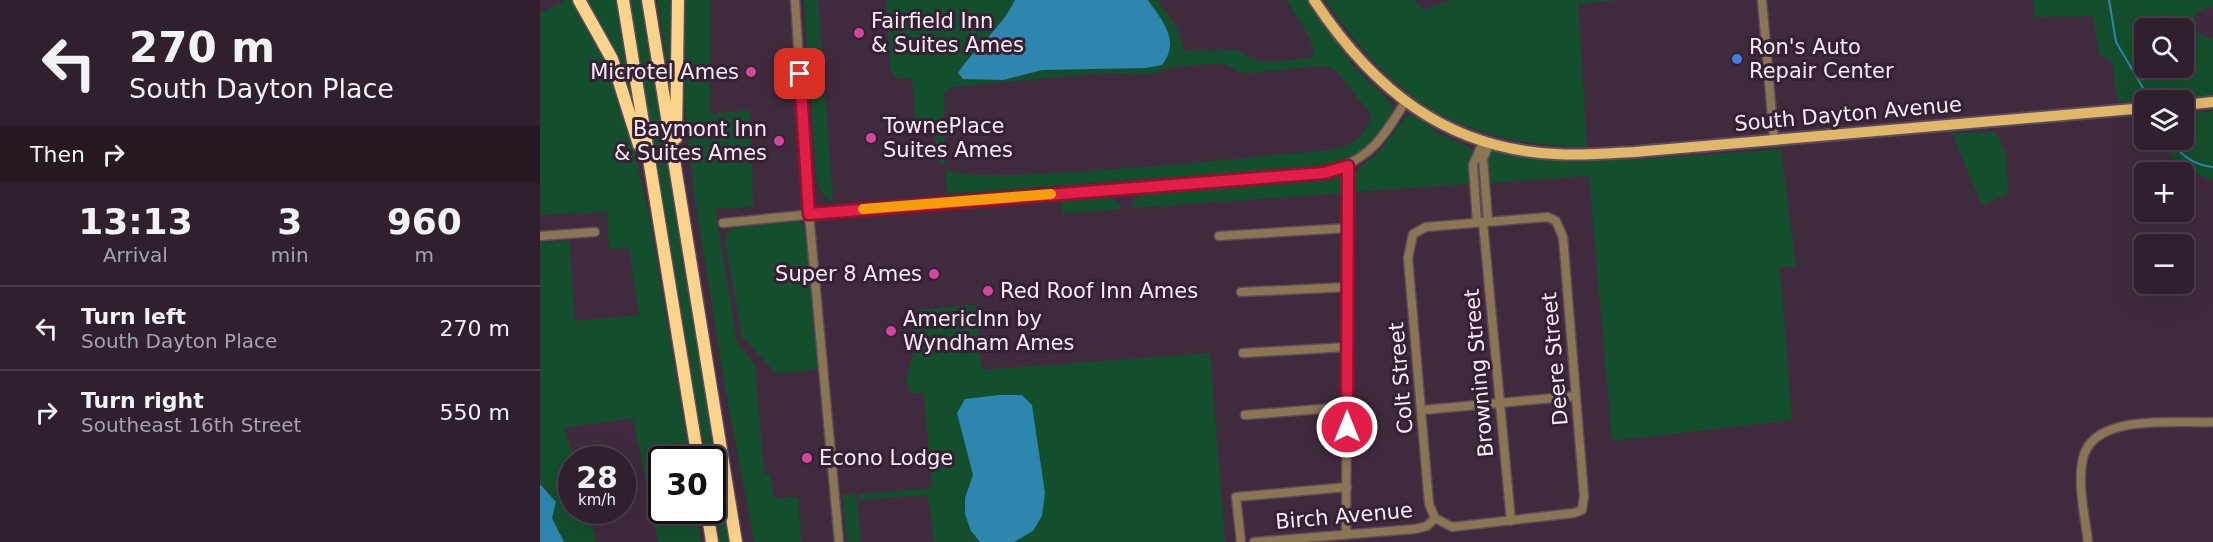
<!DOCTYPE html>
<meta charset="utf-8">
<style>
:root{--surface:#30202e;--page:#382836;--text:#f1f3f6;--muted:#a8a3aa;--line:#4b3e4a}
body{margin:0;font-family:"DejaVu Sans",sans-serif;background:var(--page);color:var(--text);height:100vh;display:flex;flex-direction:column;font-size:22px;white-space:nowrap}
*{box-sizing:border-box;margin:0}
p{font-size:20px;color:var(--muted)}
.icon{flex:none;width:33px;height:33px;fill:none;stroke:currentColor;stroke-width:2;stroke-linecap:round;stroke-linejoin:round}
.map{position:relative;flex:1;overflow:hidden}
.sheet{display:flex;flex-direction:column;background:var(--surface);width:540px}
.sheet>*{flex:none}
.top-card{background:#30202e;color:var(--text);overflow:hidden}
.controls{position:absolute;left:1594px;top:18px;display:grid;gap:12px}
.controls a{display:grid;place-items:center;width:60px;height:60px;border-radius:9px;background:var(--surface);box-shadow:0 6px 24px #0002,0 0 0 2px var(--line);font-size:30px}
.speed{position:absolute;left:18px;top:446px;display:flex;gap:12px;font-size:30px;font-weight:700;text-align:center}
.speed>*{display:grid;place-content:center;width:78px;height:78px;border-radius:50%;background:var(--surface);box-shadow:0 6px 24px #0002,0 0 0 2px var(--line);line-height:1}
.speed small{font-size:15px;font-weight:400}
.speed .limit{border:3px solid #111;border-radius:9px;background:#fff;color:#111}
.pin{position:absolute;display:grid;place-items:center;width:51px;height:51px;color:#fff;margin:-26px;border-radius:12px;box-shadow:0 3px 9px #0006}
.me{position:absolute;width:66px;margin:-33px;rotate:0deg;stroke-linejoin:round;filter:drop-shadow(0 0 4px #0008)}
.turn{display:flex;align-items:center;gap:21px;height:126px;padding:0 30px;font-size:27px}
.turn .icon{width:78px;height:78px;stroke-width:2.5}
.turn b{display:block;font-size:42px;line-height:51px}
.then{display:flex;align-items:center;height:57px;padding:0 30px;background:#0003;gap:12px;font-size:22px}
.eta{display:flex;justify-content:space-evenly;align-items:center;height:102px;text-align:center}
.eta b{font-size:36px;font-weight:700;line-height:42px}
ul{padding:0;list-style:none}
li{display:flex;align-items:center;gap:18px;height:84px;padding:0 30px;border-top:2px solid var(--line)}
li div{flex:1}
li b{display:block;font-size:22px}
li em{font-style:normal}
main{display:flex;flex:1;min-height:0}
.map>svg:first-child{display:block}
.green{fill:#144f2d;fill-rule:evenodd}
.water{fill:#2d86ad}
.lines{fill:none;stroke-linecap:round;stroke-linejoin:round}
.stream{stroke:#2d86ad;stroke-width:2}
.minor-casing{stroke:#5e4a5c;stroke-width:11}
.major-casing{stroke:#5e4a5c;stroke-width:14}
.highway-casing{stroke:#5e4a5c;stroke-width:15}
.minor{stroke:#8a7652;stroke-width:8}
.major{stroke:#e1b769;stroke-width:10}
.highway{stroke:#fbd38a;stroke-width:12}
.route-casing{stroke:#92132f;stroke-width:15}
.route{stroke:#e11d48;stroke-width:10}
.slow{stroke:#f59e0b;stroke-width:10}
.hotel-dot{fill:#d1479c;stroke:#362134;stroke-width:2}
.shop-dot{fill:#3f7fe0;stroke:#362134;stroke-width:2}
.labels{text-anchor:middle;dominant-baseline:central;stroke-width:6;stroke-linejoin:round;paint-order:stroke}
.poi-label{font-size:21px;fill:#f9ebf8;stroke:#362134;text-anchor:start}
.street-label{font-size:21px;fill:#f9ebf8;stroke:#362134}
</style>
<main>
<section class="sheet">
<div class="top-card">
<div class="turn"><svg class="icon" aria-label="left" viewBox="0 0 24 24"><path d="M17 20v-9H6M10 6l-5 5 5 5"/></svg><div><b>270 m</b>South Dayton Place</div></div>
<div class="then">Then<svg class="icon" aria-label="right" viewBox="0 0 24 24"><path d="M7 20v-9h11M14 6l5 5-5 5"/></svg></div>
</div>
<div class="eta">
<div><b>13:13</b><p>Arrival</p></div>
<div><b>3</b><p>min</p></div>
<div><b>960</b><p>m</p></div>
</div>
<ul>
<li><svg class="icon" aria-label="left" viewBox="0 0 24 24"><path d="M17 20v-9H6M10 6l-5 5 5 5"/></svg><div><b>Turn left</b><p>South Dayton Place</p></div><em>270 m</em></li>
<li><svg class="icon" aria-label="right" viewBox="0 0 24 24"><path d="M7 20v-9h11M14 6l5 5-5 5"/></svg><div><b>Turn right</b><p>Southeast 16th Street</p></div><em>550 m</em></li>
</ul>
</section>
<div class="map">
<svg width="1673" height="542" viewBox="0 0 1673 542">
<rect width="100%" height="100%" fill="#402b3e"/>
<path class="green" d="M23,0H34L63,50L85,114L109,214L150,459H122V510H157L161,542H118L93,418L24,428L34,459H32V510H49L56,542H24L12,518L10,493L0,484V242L29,241L35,321L99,315L89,248L69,249L67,212L0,215V13L24,2Z
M45,0H77L93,101L77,58Z
M90,0H101L190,542H180L173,498L172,459H166Z
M117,0H132L130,70H128Z
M143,0H171L170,114L210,110L213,207L175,209L197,343L215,364L224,474H230L234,498L258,497L261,542H214L185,387L154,193L142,79Z
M264,0H278L293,202C281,196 279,189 276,176Z
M346,0H617L636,26L645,51L698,50C718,68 745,60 770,58L774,54L769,36L746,0H769L813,66L853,105C852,126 822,153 803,160C792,164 778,165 765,167L407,194L406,169C425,189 742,154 791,150C811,146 829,136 831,114L797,72L789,67L779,66L711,73L700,72L683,63L635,67L611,74L561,73L411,87L404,93L405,164L398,163L395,133H376L372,78L357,79L350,68Z
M785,0H874L883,10L912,0H1080L1038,4L1047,147C920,145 856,102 785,0Z
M1493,0H1673V6L1654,13L1657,33L1673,39V96L1578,102L1572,61L1559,54L1553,16L1494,17ZM1605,28H1644V68H1605Z
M1673,111V180L1640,168L1620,140H1644V114Z
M868,114C881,117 889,128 900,134C912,141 925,142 934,152L928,165L930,184L813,192L815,174L819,168L837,154Z
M1456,132L1466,154L1468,193L1442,206L1412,133Z
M957,149C988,159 1020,159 1052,160C1116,160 1178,154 1241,149L1256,267L1240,266L1252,420L1072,441L1049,176L951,183L948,159L951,152Z
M799,176L804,180L805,193L591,208L594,199L601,193L767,182Z
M570,198L578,202L581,209L522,214L521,201Z
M256,220L264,226L267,235L278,369L237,374L202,337L185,241L187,232L194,228Z
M436,305L442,370L670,353L685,542H394L388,497L382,495L320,500L319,494L392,488L384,393H370L366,380L373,355L374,310Z
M316,494L321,542H307L302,495Z"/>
<path class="water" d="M475,0H608C622,21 641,40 622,65L606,68L502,70L463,80L423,79L418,73C436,46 461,29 475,0Z
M459,395H482L492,405L505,493L502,516L493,531L474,542H440L431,531L425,514V498L433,475L417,413L425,399Z
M0,484L16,502L12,518L24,542H0Z"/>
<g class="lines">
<path class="stream" d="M1569,0L1576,42L1610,100
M1630,140C1641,155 1653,165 1673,167"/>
<defs>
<path id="minor" d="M255,0L269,214L299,542
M1222,0L1234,139
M1008,217L1016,221L1023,237L1044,496L1042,510L1034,513L912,527L895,518L889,504L868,258L873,234L886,227Z
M948,221L943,159L950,142
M937,222L933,165L944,140
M943,222L971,521
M183,223L344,207L784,173C828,161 842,140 865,102
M0,236L55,232
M679,236L808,228
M701,292L808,287
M703,353L807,347
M883,410L1035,396
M705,415L807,407
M806,535L808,166
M701,542L696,497L807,487
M714,542L875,529L887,526L895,518
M1548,542C1545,516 1537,484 1543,458C1554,412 1637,424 1673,422"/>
<path id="major" d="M774,0C832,88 906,149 1016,154C1042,156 1068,153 1094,152L1605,108
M1644,105L1673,102"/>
<path id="highway" d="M39,0L72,59L99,145
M83,0L158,459
M108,0L196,542
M136,138L138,0
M167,510L172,542"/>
</defs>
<use href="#minor" class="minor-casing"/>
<use href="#major" class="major-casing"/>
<use href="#highway" class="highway-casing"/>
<use href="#minor" class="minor"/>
<use href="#major" class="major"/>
<use href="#highway" class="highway"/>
</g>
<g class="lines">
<defs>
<path id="route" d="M260,74L269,214L784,173L808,166L807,427"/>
</defs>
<use href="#route" class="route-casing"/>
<use href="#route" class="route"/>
<path class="slow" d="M323,209L511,194"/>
</g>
<g class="hotel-dot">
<circle cx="319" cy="33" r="6"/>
<circle cx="211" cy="72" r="6"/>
<circle cx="331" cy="138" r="6"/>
<circle cx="239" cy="141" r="6"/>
<circle cx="394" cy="274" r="6"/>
<circle cx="448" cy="291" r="6"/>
<circle cx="351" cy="331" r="6"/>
<circle cx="267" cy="458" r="6"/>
</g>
<circle class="shop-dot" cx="1197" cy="59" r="6"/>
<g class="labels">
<g class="poi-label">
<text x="331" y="21">Fairfield Inn<tspan x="331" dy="24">&amp; Suites Ames</tspan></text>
<text x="1209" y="47">Ron's Auto<tspan x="1209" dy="24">Repair Center</tspan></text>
<text x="199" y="72" text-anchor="end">Microtel Ames</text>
<text x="343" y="126">TownePlace<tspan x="343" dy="24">Suites Ames</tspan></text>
<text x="227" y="129" text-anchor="end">Baymont Inn<tspan x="227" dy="24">&amp; Suites Ames</tspan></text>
<text x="382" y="274" text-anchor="end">Super 8 Ames</text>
<text x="460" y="291">Red Roof Inn Ames</text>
<text x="363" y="319">AmericInn by<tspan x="363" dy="24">Wyndham Ames</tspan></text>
<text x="279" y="458">Econo Lodge</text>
</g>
<g class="street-label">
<text transform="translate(1308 114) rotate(-5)">South Dayton Avenue</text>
<text transform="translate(1015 359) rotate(-95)">Deere Street</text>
<text transform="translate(939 373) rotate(-95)">Browning Street</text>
<text transform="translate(861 378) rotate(-95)">Colt Street</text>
<text transform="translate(804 516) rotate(-5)">Birch Avenue</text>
</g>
</g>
</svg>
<div class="controls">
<a><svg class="icon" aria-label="search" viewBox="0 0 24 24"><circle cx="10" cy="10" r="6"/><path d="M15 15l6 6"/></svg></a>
<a><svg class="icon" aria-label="layers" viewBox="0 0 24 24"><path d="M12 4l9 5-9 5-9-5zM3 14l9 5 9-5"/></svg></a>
<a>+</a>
<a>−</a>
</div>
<div class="speed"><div>28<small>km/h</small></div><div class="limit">30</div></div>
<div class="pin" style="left:260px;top:74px;background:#d93025"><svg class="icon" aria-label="arrive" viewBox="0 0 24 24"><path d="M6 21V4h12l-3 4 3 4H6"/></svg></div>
<svg class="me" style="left:807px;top:427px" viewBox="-20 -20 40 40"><circle r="17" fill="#e11d48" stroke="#fff" stroke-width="3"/><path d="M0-11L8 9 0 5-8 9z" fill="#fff"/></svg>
</div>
</main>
